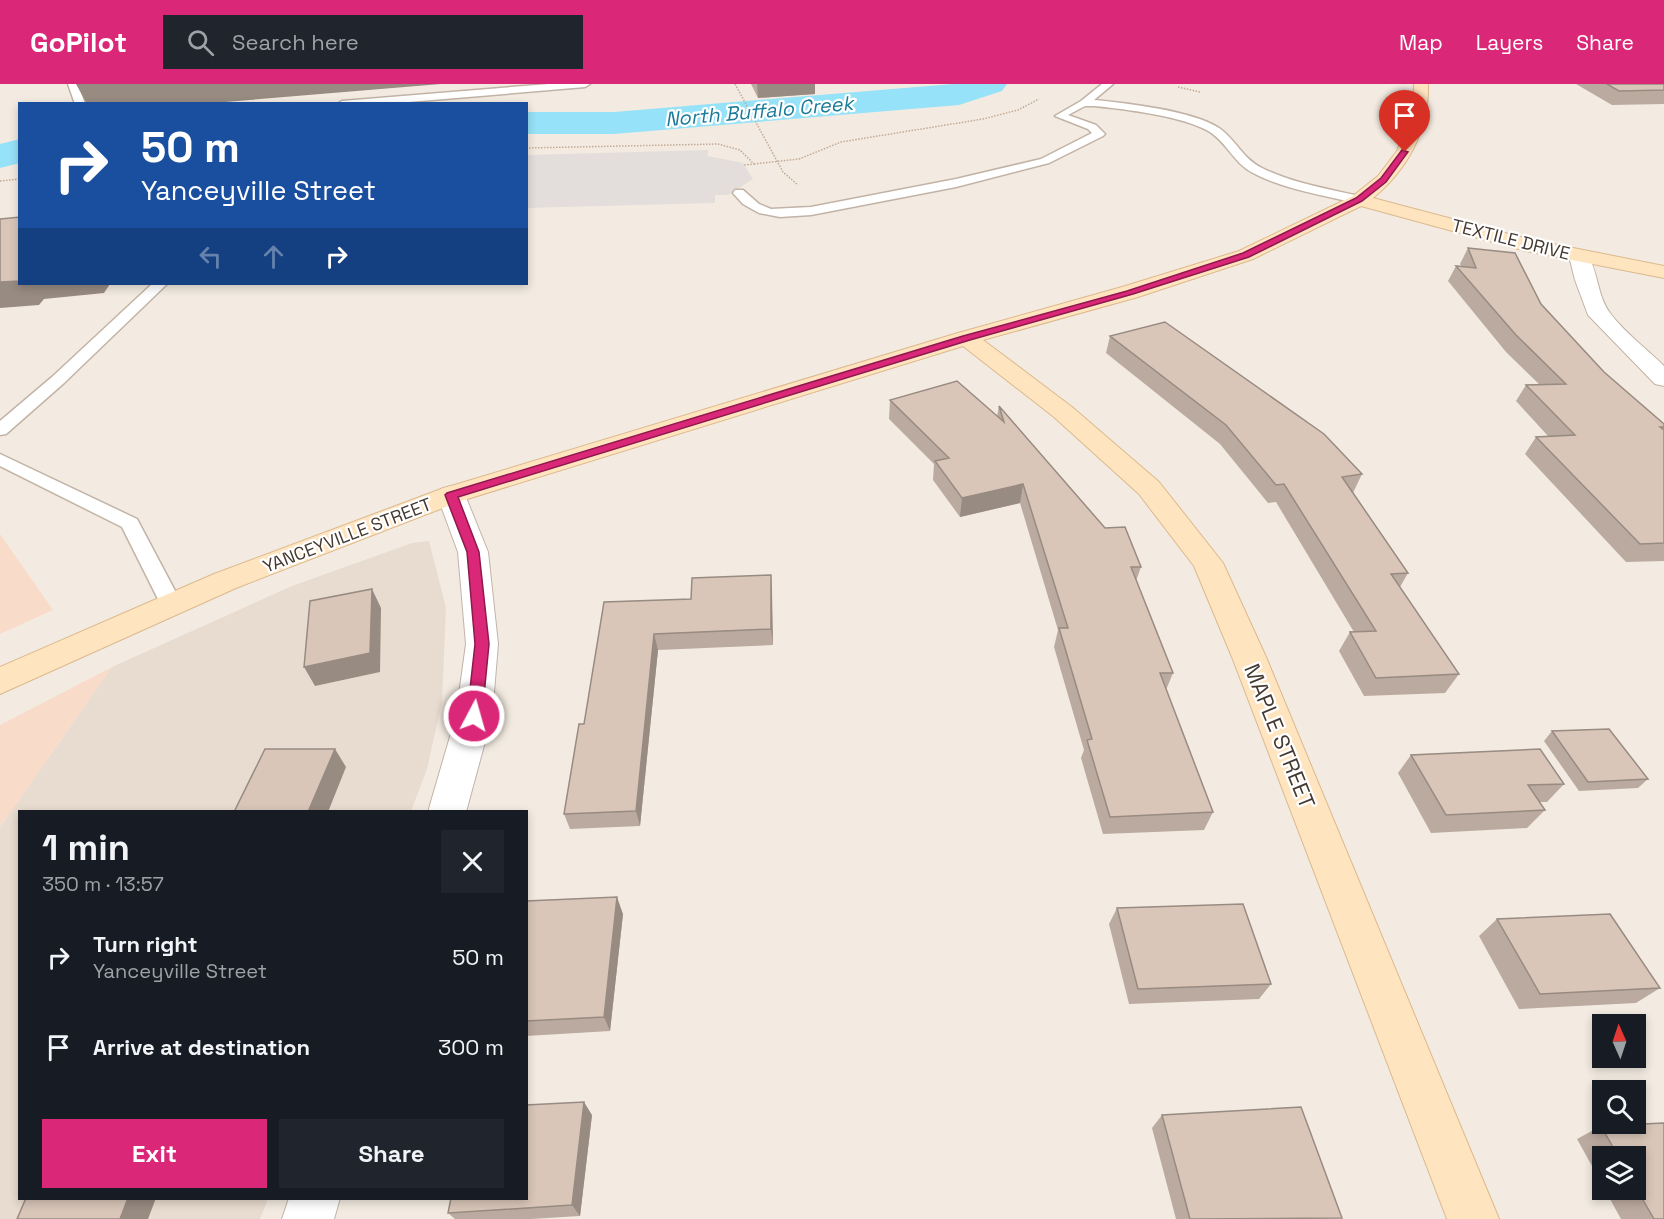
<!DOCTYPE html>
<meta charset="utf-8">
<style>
:root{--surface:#171b24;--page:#20242c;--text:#f1f3f6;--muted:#9ea1a6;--accent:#db2777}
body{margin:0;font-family:"Space Grotesk",sans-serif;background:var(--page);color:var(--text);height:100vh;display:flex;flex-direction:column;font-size:22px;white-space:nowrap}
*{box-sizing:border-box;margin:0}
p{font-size:20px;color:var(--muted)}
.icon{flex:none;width:33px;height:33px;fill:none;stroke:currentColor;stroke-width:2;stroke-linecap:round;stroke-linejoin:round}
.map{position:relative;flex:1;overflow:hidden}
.details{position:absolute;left:18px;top:726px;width:510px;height:390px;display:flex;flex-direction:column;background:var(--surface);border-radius:0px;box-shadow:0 3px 9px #0003}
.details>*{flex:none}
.guide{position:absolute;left:18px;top:18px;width:510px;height:183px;border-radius:0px;box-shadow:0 3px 9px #0003;background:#1a4fa0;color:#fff;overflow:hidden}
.needle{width:39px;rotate:357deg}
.controls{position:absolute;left:1592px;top:930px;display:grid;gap:12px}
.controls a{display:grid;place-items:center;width:54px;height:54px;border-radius:0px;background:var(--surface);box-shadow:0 3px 9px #0003;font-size:30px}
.pin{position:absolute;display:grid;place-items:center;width:51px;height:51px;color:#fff;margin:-62px -26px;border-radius:50% 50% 50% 0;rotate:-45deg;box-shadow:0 0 6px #0007}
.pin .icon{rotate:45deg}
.me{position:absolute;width:66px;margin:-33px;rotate:6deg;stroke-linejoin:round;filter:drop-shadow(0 0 4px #0008)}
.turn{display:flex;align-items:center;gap:21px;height:126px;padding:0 24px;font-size:27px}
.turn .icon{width:78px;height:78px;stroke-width:2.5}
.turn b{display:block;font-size:42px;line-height:51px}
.lanes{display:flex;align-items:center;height:57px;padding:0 24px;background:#0003;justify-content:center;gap:30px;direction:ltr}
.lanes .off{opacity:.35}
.round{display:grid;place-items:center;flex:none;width:63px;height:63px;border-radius:0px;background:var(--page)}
.head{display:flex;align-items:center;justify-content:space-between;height:102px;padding:0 24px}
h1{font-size:36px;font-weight:700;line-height:45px}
.button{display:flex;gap:12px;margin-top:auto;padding:12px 24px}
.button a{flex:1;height:69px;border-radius:0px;background:var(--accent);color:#fff;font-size:24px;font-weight:700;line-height:69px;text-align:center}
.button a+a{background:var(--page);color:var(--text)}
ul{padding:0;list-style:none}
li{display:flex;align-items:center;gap:18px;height:90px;padding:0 24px}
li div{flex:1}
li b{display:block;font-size:22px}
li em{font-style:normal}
header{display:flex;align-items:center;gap:36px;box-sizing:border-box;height:84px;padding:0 30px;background:var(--accent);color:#fff}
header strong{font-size:28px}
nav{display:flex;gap:33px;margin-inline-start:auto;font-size:21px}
.search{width:420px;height:54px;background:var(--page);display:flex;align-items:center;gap:15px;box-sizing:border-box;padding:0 21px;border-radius:0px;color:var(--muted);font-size:22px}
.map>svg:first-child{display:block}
.residential{fill:#e8dbcf}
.commercial{fill:#f8dcc9}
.parking{fill:#e3dedb}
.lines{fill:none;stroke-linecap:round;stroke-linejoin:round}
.river{fill:#96e2f8;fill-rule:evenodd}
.lane-casing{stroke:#c2b3a6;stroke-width:3}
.street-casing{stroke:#c2b3a6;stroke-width:2}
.secondary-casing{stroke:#dbb98d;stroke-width:2}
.path{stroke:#c3a993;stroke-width:1.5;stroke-dasharray:1.5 1.5;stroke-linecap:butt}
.lane{fill:#fff;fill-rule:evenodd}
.street{fill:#fff;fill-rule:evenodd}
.secondary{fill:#ffe4c0;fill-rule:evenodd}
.wall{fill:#bbaa9f}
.shaded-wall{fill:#988b82}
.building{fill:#d9c6b9;stroke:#988b82;stroke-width:1.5}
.route{fill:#db2777;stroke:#8e194d;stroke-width:1.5}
.labels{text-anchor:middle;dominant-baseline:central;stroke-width:4.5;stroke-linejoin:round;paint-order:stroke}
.far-street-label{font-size:18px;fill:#453a32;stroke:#fff}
.far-water-label{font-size:20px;font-style:italic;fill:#1d7b9a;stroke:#fff}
.street-label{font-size:22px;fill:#453a32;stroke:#fff}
</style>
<header>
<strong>GoPilot</strong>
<div class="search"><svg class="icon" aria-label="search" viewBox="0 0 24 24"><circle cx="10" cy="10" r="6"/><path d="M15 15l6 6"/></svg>Search here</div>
<nav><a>Map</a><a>Layers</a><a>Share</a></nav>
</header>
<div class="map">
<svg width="1664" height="1135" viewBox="0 0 1664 1135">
<rect width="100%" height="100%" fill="#f3ebe1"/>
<path class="residential" d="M429,457L446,524L442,618L427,685L411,727L20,728V1114L268,1115L260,1135H0V743L112,583L292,502L412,459Z"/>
<path class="commercial" d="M0,450L53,526L0,550Z
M112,583L0,743V641Z"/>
<path class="parking" d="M708,66V72L743,79L753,95L728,111H715V119L527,124L526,71Z"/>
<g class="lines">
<path class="river" d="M953,0H1007L1002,7L959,21L614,50H526V28H614Z
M20,55V79L0,84V60Z"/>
<defs>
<path id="lane" d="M68,0H78L85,20H75Z
M549,0H590L585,3L385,20H337L342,17Z
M1102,0H1113L1094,16C1126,19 1193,27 1219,44C1236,56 1243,75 1262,84C1294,100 1330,105 1363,113L1365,116L1359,120C1324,111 1285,106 1253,89C1234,79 1227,59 1210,48C1184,32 1124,25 1094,22H1085L1068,31L1096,41L1105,50L1103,52L1049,79L956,103L811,131L780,133L759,129L743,120L733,109L735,106H743L759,120L771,125L811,123L956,95L1041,75L1092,49L1088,45L1055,32L1081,17Z
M152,200H167L64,299L6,350L0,351V337L52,293Z
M0,370L137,435L182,520L179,525L171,527L163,525L122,443L0,382Z"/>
<path id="street" d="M1579,166L1586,168C1598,185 1597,212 1610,229C1624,248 1647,265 1664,282V302L1655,300L1588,231L1575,196L1569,172L1572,168Z
M451,402L461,405L465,411L488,468L498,560L492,632L466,728H428L456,632L466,560L458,468L437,411L441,405Z
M289,1114H340L334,1135H282Z"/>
<path id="secondary" d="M1414,0H1428C1429,46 1408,85 1373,114L1528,155L1664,182V194L1526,167L1361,122L1253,175L1138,213L983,256L1072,323L1159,398L1223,479L1266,573L1499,1135H1447L1232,573L1194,482L1139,410L1054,333L963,262L461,417L236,504L0,610V583L214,490L441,405L958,249L1122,203L1239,167L1353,112L1378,92L1397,67L1404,50L1413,20Z"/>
</defs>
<use href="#lane" class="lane-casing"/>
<use href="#street" class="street-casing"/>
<use href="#secondary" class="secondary-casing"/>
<path class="path" d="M735,0L783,88L798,101
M1178,3L1200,8
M526,64L718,60L740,66L754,80L744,81
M754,80L799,75L841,58L983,35L1018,26L1039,15
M0,97L20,95"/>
<use href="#lane" class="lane"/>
<use href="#street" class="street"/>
<use href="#secondary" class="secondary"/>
</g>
<path class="wall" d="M751,0H815V10L758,14Z
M1576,0H1664V20L1612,21Z
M1468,164L1541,220L1604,288L1664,340V477L1626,478L1525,370L1536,353L1548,352L1516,317L1526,301L1539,300L1506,268L1448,197L1456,182H1461L1460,180Z
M1110,252L1362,390L1353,409L1408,489L1400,503L1459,590L1445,609L1364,612L1339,567L1350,548H1354L1276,418L1268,419L1220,360L1106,269Z
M890,316L997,332L999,322L1105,444L1141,483L1136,497L1173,589L1166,606L1213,728L1204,746L1103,750L1081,674L1084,666L1054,563L1058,546L1020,419L960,433L933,396L934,380L889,335Z
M771,491L773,561L658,566L640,742L570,745L564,730L584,640L604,518L691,515Z
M1552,647L1648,695L1638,704L1579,707L1544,657Z
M1411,671L1564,700L1547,718H1539L1545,726L1527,744L1431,749L1398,689Z
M526,817L623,830L610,947L526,952Z
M1117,824L1271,900L1259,915L1129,920L1109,840Z
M1497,835L1660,904L1636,919L1519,925L1479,852Z
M592,1031L580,1132L531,1135H455L448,1129Z
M1162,1031L1342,1134L1176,1135L1152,1044Z
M1664,1039V1135H1621L1605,1106H1635V1072H1602V1100L1577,1055L1601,1042Z"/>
<path class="shaded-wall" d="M76,0H441L201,20H87Z
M757,0H815V10L758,14Z
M20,197V200H110L104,209L44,215L39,221L0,224V198Z
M1023,400L1020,419L960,433L962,414Z
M771,491L772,507L773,561L771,545Z
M372,505L381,524L380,588L315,602L304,583Z
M654,550L658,566L640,742L636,727Z
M335,665L346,683L328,728H308Z
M617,813L623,830L610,947L604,933Z
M584,1018L592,1031L580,1132L572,1121Z
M128,1114H156L148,1135H120Z"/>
<path class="building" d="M1607,0H1664V6L1619,7Z
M20,133V197L0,198V135Z
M1468,164L1515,169L1541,220L1604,288L1664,340V343H1660L1664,346V459L1640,460L1536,353L1575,351L1526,301L1566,300L1516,251L1456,182L1476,184Z
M1165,238L1324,350L1362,390L1342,393L1408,489L1391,490L1459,590L1376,594L1350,548L1376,547L1284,400L1276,401L1226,341L1110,252Z
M957,297L1004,338L999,322L1105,444L1125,443L1141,483H1131L1173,589H1160L1213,728L1110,733L1087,656L1092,655L1059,544H1068L1023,400L962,414L935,377L949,374L890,316Z
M771,491V545L654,550L636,727L564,730L579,640H584L604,518L691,515L692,494Z
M372,505L370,569L304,583L310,517Z
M1609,645L1648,695L1588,698L1552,647Z
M265,665H335L308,728H234Z
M1540,665L1564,700L1528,701L1545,726L1446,731L1411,671Z
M617,813L604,933L526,937V817Z
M1243,820L1271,900L1138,905L1117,824Z
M1610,830L1660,904L1540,910L1497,835Z
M584,1018L572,1121L448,1129L451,1114H526V1021Z
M1301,1023L1342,1134L1190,1135L1162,1031Z
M1664,1039V1135H1654L1635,1102V1072H1618L1601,1042Z
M26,1114H128L120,1135H17Z"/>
<path class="route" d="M1402,66L1408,68L1386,98L1362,117L1249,173L1133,210L970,256L458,413L479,468L489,560L482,632L479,636H469L467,632L475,560L467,468L445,411L447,409L963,252L1127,207L1243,169L1356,114L1381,94Z"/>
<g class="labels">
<g class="far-street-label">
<text transform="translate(1511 155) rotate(14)">TEXTILE DRIVE</text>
<text transform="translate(347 451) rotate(-21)">YANCEYVILLE STREET</text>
</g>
<g class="far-water-label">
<text transform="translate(759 27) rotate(-5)">North Buffalo Creek</text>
</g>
<g class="street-label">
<text transform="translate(1280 652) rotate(68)">MAPLE STREET</text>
</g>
</g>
</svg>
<div class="controls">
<a><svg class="needle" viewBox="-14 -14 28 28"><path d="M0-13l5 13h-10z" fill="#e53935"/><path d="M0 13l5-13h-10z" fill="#9ea1a6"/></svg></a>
<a><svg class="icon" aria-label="search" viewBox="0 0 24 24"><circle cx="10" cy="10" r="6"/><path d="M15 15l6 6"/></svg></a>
<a><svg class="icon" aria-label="layers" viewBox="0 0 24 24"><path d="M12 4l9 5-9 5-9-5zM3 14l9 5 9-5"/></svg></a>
</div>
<div class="pin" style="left:1405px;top:68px;background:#d93025"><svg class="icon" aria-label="arrive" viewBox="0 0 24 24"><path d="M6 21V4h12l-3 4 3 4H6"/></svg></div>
<svg class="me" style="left:474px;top:632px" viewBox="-20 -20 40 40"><circle r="17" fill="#db2777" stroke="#fff" stroke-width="3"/><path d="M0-11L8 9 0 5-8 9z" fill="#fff"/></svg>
<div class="guide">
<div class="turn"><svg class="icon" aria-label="right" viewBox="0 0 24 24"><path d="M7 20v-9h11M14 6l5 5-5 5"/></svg><div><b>50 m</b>Yanceyville Street</div></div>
<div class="lanes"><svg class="icon off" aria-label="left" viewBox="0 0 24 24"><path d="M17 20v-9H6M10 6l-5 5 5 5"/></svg><svg class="icon off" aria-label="ahead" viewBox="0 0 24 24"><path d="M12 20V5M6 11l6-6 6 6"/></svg><svg class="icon" aria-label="right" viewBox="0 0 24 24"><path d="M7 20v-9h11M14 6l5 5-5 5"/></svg></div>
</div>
<section class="details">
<div class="head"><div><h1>1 min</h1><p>350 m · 13:57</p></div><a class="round"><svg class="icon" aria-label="close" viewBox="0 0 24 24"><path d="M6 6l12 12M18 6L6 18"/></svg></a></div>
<ul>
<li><svg class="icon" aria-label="right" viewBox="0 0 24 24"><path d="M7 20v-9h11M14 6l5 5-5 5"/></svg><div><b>Turn right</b><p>Yanceyville Street</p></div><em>50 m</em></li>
<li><svg class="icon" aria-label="arrive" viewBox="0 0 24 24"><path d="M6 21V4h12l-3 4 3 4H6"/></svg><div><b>Arrive at destination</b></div><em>300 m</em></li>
</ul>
<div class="button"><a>Exit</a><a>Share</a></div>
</section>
</div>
